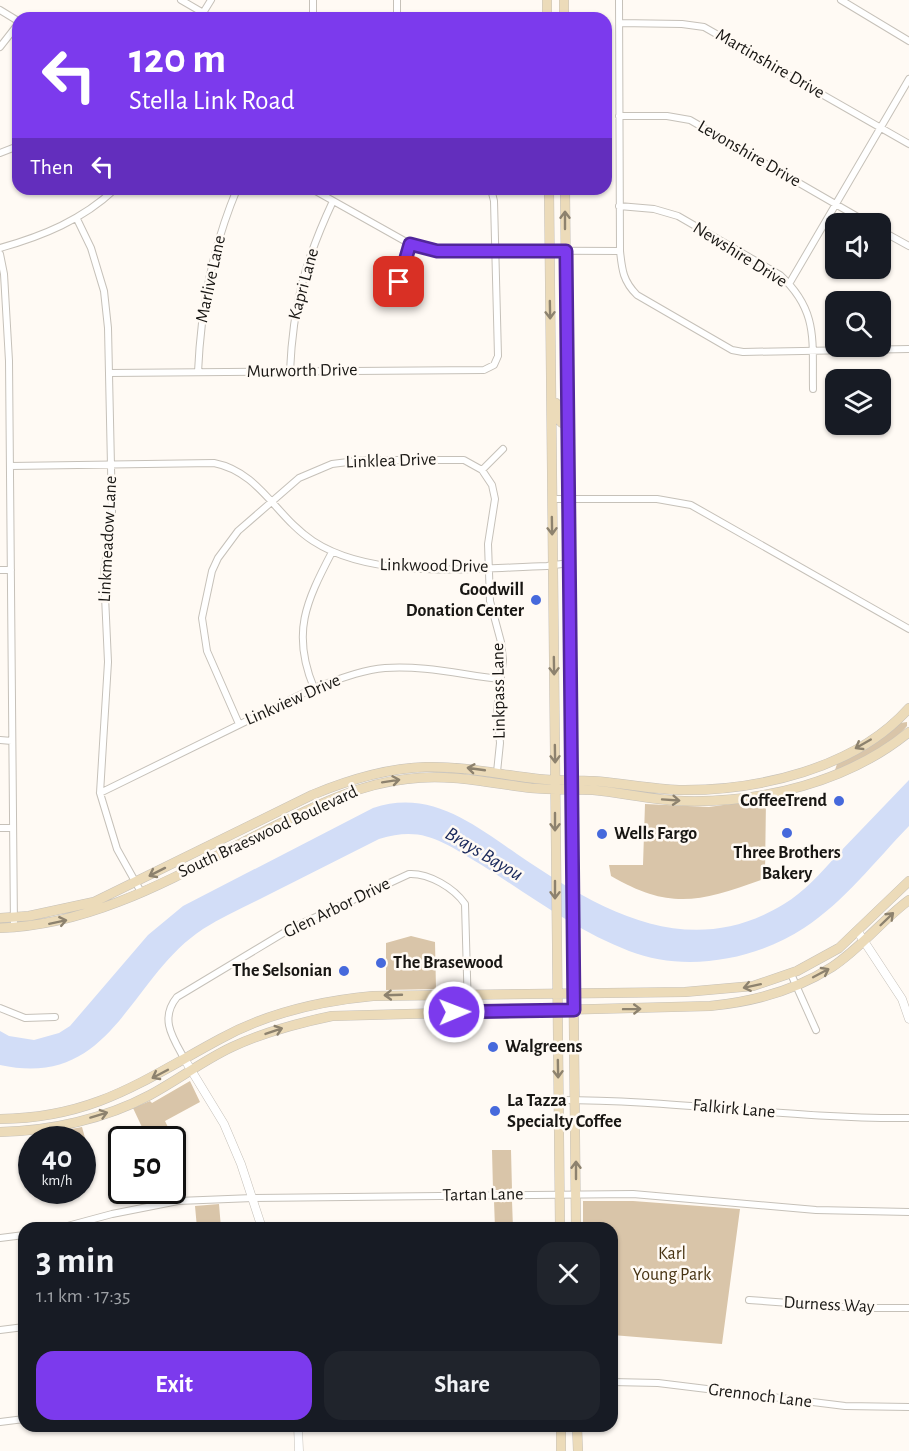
<!DOCTYPE html>
<meta charset="utf-8">
<style>
:root{--surface:#171b24;--page:#20242c;--text:#f1f3f6;--muted:#9ea1a6;--accent:#7c3aed}
body{margin:0;font-family:"Alegreya Sans",sans-serif;background:var(--page);color:var(--text);height:100vh;display:flex;flex-direction:column;font-size:22px;white-space:nowrap}
*{box-sizing:border-box;margin:0}
p{font-size:20px;color:var(--muted)}
.icon{flex:none;width:33px;height:33px;fill:none;stroke:currentColor;stroke-width:2;stroke-linecap:round;stroke-linejoin:round}
.map{position:relative;flex:1;overflow:hidden}
.details{position:absolute;left:18px;top:1222px;width:600px;height:210px;display:flex;flex-direction:column;background:var(--surface);border-radius:18px;box-shadow:0 2px 4px #0004}
.details>*{flex:none}
.top-card{position:absolute;left:12px;top:12px;width:600px;height:183px;border-radius:18px;box-shadow:0 2px 4px #0004;background:#7c3aed;color:#fff;overflow:hidden}
.controls{position:absolute;left:825px;top:213px;display:grid;gap:12px}
.controls a{display:grid;place-items:center;width:66px;height:66px;border-radius:12px;background:var(--surface);box-shadow:0 2px 4px #0004;font-size:30px}
.speed{position:absolute;left:18px;top:1126px;display:flex;gap:12px;font-size:30px;font-weight:700;text-align:center}
.speed>*{display:grid;place-content:center;width:78px;height:78px;border-radius:50%;background:var(--surface);box-shadow:0 2px 4px #0004;line-height:1}
.speed small{font-size:15px;font-weight:400}
.speed .limit{border:3px solid #111;border-radius:9px;background:#fff;color:#111}
.pin{position:absolute;display:grid;place-items:center;width:51px;height:51px;color:#fff;margin:-26px;border-radius:12px;box-shadow:0 3px 9px #0006}
.me{position:absolute;width:66px;margin:-33px;rotate:89deg;stroke-linejoin:round;filter:drop-shadow(0 0 4px #0008)}
.turn{display:flex;align-items:center;gap:21px;height:126px;padding:0 18px;font-size:27px}
.turn .icon{width:78px;height:78px;stroke-width:2.5}
.turn b{display:block;font-size:42px;line-height:51px}
.then{display:flex;align-items:center;height:57px;padding:0 18px;background:#0003;gap:12px;font-size:22px}
.round{display:grid;place-items:center;flex:none;width:63px;height:63px;border-radius:18px;background:var(--page)}
.summary{display:flex;align-items:center;justify-content:space-between;height:102px;padding:0 18px}
h1{font-size:36px;font-weight:700;line-height:45px}
.primary-button{display:flex;gap:12px;margin-top:auto;padding:12px 18px}
.primary-button a{flex:1;height:69px;border-radius:18px;background:var(--accent);color:#fff;font-size:24px;font-weight:700;line-height:69px;text-align:center}
.primary-button a+a{background:var(--page);color:var(--text)}
.map>svg:first-child{display:block}
.green{fill:#d9c5a9}
.water{fill:#d2ddf7}
.lines{fill:none;stroke-linecap:round;stroke-linejoin:round}
.minor-casing{stroke:#c6c1b9;stroke-width:8}
.tertiary-casing{stroke:#c6c1b9;stroke-width:9}
.secondary-casing{stroke:#c6c1b9;stroke-width:10}
.minor{stroke:#fff;stroke-width:6}
.tertiary{stroke:#fff;stroke-width:8}
.secondary{stroke:#ecdbb9;stroke-width:9}
.oneway{stroke:#8d826e}
.route-casing{stroke:#51269a;stroke-width:15}
.route{stroke:#7c3aed;stroke-width:10}
.poi-dot{fill:#4669dc;stroke:#fffaf4;stroke-width:2}
.labels{text-anchor:middle;dominant-baseline:central;stroke-width:5;stroke-linejoin:round;paint-order:stroke}
.street-label{font-size:18px;fill:#181613;stroke:#fffaf4}
.poi-label{font-size:18px;font-weight:bold;fill:#181613;stroke:#fffaf4;text-anchor:start}
.park-label{font-size:18px;fill:#483413;stroke:#fffaf4}
.water-label{font-size:20px;font-style:italic;fill:#19285b;stroke:#fffaf4}
</style>
<div class="map">
<svg width="909" height="1451" viewBox="0 0 909 1451">
<rect width="100%" height="100%" fill="#fffaf4"/>
<path class="green" d="M907,722V726C896,740 853,770 835,770L837,764L900,723Z
M766,799L765,873L761,880C701,901 671,911 611,876L609,865H643L645,804L709,807Z
M411,936L435,942L436,989L386,990V943Z
M190,1081L200,1102L165,1121L180,1152H173L172,1140H148L133,1108L150,1101L152,1103Z
M82,1127L93,1167L83,1170L82,1140H57L55,1132Z
M492,1150H511L512,1190H493Z
M494,1201H512L513,1228H495Z
M583,1201H633L740,1209L722,1344L612,1335V1228H583Z
M219,1204L221,1228H197L195,1206Z"/>
<path class="water" d="M909,780V826C876,860 844,902 804,928C756,960 685,973 629,951C576,931 528,894 480,864C443,842 423,825 379,839C342,858 305,876 268,895C247,906 224,916 203,929C128,978 113,1090 0,1065V1031L9,1036L34,1040L59,1033L70,1026L148,935L183,906L373,808C430,789 473,824 517,854C599,910 688,963 784,904C804,892 821,873 837,855C861,830 885,805 909,780Z"/>
<g class="lines">
<defs>
<path id="minor" d="M181,0L212,18
M313,0V18
M397,0V18
M619,0L620,251C622,270 623,281 637,295L732,350L743,352L909,349
M841,0L909,41
M0,10L18,21
M203,13L211,0
M619,23L682,24L704,27L909,144
M0,47L18,24
M619,116H667L690,120L870,224
M0,153L18,146
M312,189L410,244L426,250L620,251
M619,206L654,209L678,216L780,275C819,311 812,341 813,389
M77,219L91,248L104,291L108,328L112,512L104,574L108,662L100,793L117,849L141,892
M880,230L909,246
M0,248C43,236 82,220 115,189
M0,254L4,274L9,361L14,928
M399,282L410,244
M789,284L909,79
M290,371C293,304 305,261 333,201
M198,372C201,307 212,249 237,189
M109,373L484,370L494,365L498,356L494,201L491,189
M10,466L214,463C260,472 276,517 313,541C374,581 476,568 547,566L569,563
M482,470L503,449
M552,499H657L691,505L909,629
M0,570H11
M314,688C291,633 306,602 332,552
M239,724L207,651L202,618L212,571L218,558L238,531L299,478L332,464L364,460H464L482,470L492,485L495,499L488,544L490,601L501,642L503,660L497,710L500,743L497,772
M0,740L12,741
M100,793L314,688C337,680 361,670 385,668C423,665 463,675 500,679
M0,828H13
M791,974L816,1030
M0,1008L25,1018L55,1017
M185,1060C173,1038 159,1019 177,997L290,929L409,874C429,873 454,888 465,904L468,1011
M559,1100C676,1100 792,1119 909,1118
M60,1228L112,1214L178,1201L253,1198L633,1194L816,1210L909,1212
M0,1238L24,1235
M749,1300L858,1308H909
M0,1330L24,1327
M612,1382L658,1383L845,1406L909,1407
M0,1422L24,1419"/>
<path id="tertiary" d="M858,932L902,999L909,1019
M185,1060L224,1124L241,1164L262,1228
M298,1426L299,1451"/>
<path id="secondary" d="M547,0V18
M564,0V18
M549,189L560,1228
M565,189L576,1228
M556,403L558,419L562,423H568
M0,918L29,916L94,902L312,795C348,780 386,768 426,767C465,766 501,775 539,779C557,781 575,780 593,781C622,783 650,789 679,790C757,791 855,769 909,708
M0,928C102,925 191,867 281,823C321,803 361,784 407,779C449,773 489,783 531,788C552,790 572,789 593,790C624,793 653,800 684,801C762,803 848,782 909,732
M0,1119C94,1118 142,1081 220,1039C267,1013 319,1001 373,996L685,992L753,986L797,971L839,948L909,881
M0,1132C50,1131 105,1119 150,1095C178,1080 204,1060 232,1047C264,1032 298,1023 332,1016L710,1006C752,1002 796,990 832,967C861,948 882,920 909,900
M561,1426V1451
M577,1426L578,1451"/>
</defs>
<use href="#minor" class="minor-casing"/>
<use href="#tertiary" class="tertiary-casing"/>
<use href="#secondary" class="secondary-casing"/>
<use href="#minor" class="minor"/>
<use href="#tertiary" class="tertiary"/>
<use href="#secondary" class="secondary"/>
</g>
<defs><path id="oneway-shaft" d="M-6 0H5M1.5-3L5.5 0L1.5 3" fill="none" stroke-width="1.6" stroke-linecap="round" stroke-linejoin="round" transform="scale(1.5)"/></defs>
<g class="oneway">
<use href="#oneway-shaft" transform="translate(565 220) rotate(-90)"/>
<use href="#oneway-shaft" transform="translate(550 310) rotate(89)"/>
<use href="#oneway-shaft" transform="translate(552 526) rotate(89)"/>
<use href="#oneway-shaft" transform="translate(554 666) rotate(89)"/>
<use href="#oneway-shaft" transform="translate(863 744) rotate(150)"/>
<use href="#oneway-shaft" transform="translate(555 754) rotate(89)"/>
<use href="#oneway-shaft" transform="translate(476 769) rotate(-172)"/>
<use href="#oneway-shaft" transform="translate(391 781) rotate(-9)"/>
<use href="#oneway-shaft" transform="translate(671 800) rotate(4)"/>
<use href="#oneway-shaft" transform="translate(555 822) rotate(90)"/>
<use href="#oneway-shaft" transform="translate(157 872) rotate(153)"/>
<use href="#oneway-shaft" transform="translate(555 890) rotate(90)"/>
<use href="#oneway-shaft" transform="translate(887 919) rotate(-44)"/>
<use href="#oneway-shaft" transform="translate(58 922) rotate(-12)"/>
<use href="#oneway-shaft" transform="translate(821 973) rotate(-28)"/>
<use href="#oneway-shaft" transform="translate(752 986) rotate(168)"/>
<use href="#oneway-shaft" transform="translate(393 995) rotate(178)"/>
<use href="#oneway-shaft" transform="translate(632 1009) rotate(-1)"/>
<use href="#oneway-shaft" transform="translate(274 1031) rotate(-19)"/>
<use href="#oneway-shaft" transform="translate(558 1069) rotate(89)"/>
<use href="#oneway-shaft" transform="translate(160 1074) rotate(152)"/>
<use href="#oneway-shaft" transform="translate(99 1115) rotate(-17)"/>
<use href="#oneway-shaft" transform="translate(576 1170) rotate(-90)"/>
</g>
<g class="lines">
<defs>
<path id="route" d="M399,282L410,244L437,251H566L574,1010L454,1012"/>
</defs>
<use href="#route" class="route-casing"/>
<use href="#route" class="route"/>
</g>
<g class="poi-dot">
<circle cx="536" cy="600" r="6"/>
<circle cx="839" cy="801" r="6"/>
<circle cx="787" cy="833" r="6"/>
<circle cx="602" cy="834" r="6"/>
<circle cx="381" cy="963" r="6"/>
<circle cx="344" cy="971" r="6"/>
<circle cx="493" cy="1047" r="6"/>
<circle cx="495" cy="1111" r="6"/>
</g>
<g class="labels">
<g class="street-label">
<text transform="translate(770 64) rotate(30)">Martinshire Drive</text>
<text transform="translate(749 154) rotate(30)">Levonshire Drive</text>
<text transform="translate(740 255) rotate(32)">Newshire Drive</text>
<text transform="translate(211 279) rotate(-78)">Marlive Lane</text>
<text transform="translate(304 284) rotate(-75)">Kapri Lane</text>
<text transform="translate(302 371) rotate(-1)">Murworth Drive</text>
<text transform="translate(391 461) rotate(-2)">Linklea Drive</text>
<text transform="translate(108 539) rotate(-87)">Linkmeadow Lane</text>
<text transform="translate(434 566) rotate(1)">Linkwood Drive</text>
<text transform="translate(499 691) rotate(-91)">Linkpass Lane</text>
<text transform="translate(293 700) rotate(-24)">Linkview Drive</text>
<text transform="translate(268 832) rotate(-25)">South Braeswood Boulevard</text>
<text transform="translate(337 908) rotate(-26)">Glen Arbor Drive</text>
<text transform="translate(734 1109) rotate(5)">Falkirk Lane</text>
<text transform="translate(483 1195) rotate(-1)">Tartan Lane</text>
<text transform="translate(829 1305) rotate(3)">Durness Way</text>
<text transform="translate(760 1396) rotate(7)">Grennoch Lane</text>
</g>
<g class="poi-label">
<text x="524" y="590" text-anchor="end">Goodwill<tspan x="524" dy="21">Donation Center</tspan></text>
<text x="827" y="801" text-anchor="end">CoffeeTrend</text>
<text x="614" y="834">Wells Fargo</text>
<text x="787" y="853" text-anchor="middle">Three Brothers<tspan x="787" dy="21">Bakery</tspan></text>
<text x="393" y="963">The Brasewood</text>
<text x="332" y="971" text-anchor="end">The Selsonian</text>
<text x="505" y="1047">Walgreens</text>
<text x="507" y="1101">La Tazza<tspan x="507" dy="21">Specialty Coffee</tspan></text>
</g>
<g class="park-label">
<text x="672" y="1254">Karl<tspan x="672" dy="21">Young Park</tspan></text>
</g>
<g class="water-label">
<text transform="translate(484 854) rotate(31)">Brays Bayou</text>
</g>
</g>
</svg>
<div class="controls">
<a><svg class="icon" aria-label="sound" viewBox="0 0 24 24"><path d="M4 9h4l5-4v14l-5-4H4zM17 9q2 3 0 6"/></svg></a>
<a><svg class="icon" aria-label="search" viewBox="0 0 24 24"><circle cx="10" cy="10" r="6"/><path d="M15 15l6 6"/></svg></a>
<a><svg class="icon" aria-label="layers" viewBox="0 0 24 24"><path d="M12 4l9 5-9 5-9-5zM3 14l9 5 9-5"/></svg></a>
</div>
<div class="speed"><div>40<small>km/h</small></div><div class="limit">50</div></div>
<div class="pin" style="left:399px;top:282px;background:#d93025"><svg class="icon" aria-label="arrive" viewBox="0 0 24 24"><path d="M6 21V4h12l-3 4 3 4H6"/></svg></div>
<svg class="me" style="left:454px;top:1012px" viewBox="-20 -20 40 40"><circle r="17" fill="#7c3aed" stroke="#fff" stroke-width="3"/><path d="M0-11L8 9 0 5-8 9z" fill="#fff"/></svg>
<div class="top-card">
<div class="turn"><svg class="icon" aria-label="left" viewBox="0 0 24 24"><path d="M17 20v-9H6M10 6l-5 5 5 5"/></svg><div><b>120 m</b>Stella Link Road</div></div>
<div class="then">Then<svg class="icon" aria-label="left" viewBox="0 0 24 24"><path d="M17 20v-9H6M10 6l-5 5 5 5"/></svg></div>
</div>
<section class="details">
<div class="summary"><div><h1>3 min</h1><p>1.1 km · 17:35</p></div><a class="round"><svg class="icon" aria-label="close" viewBox="0 0 24 24"><path d="M6 6l12 12M18 6L6 18"/></svg></a></div>
<div class="primary-button"><a>Exit</a><a>Share</a></div>
</section>
</div>
